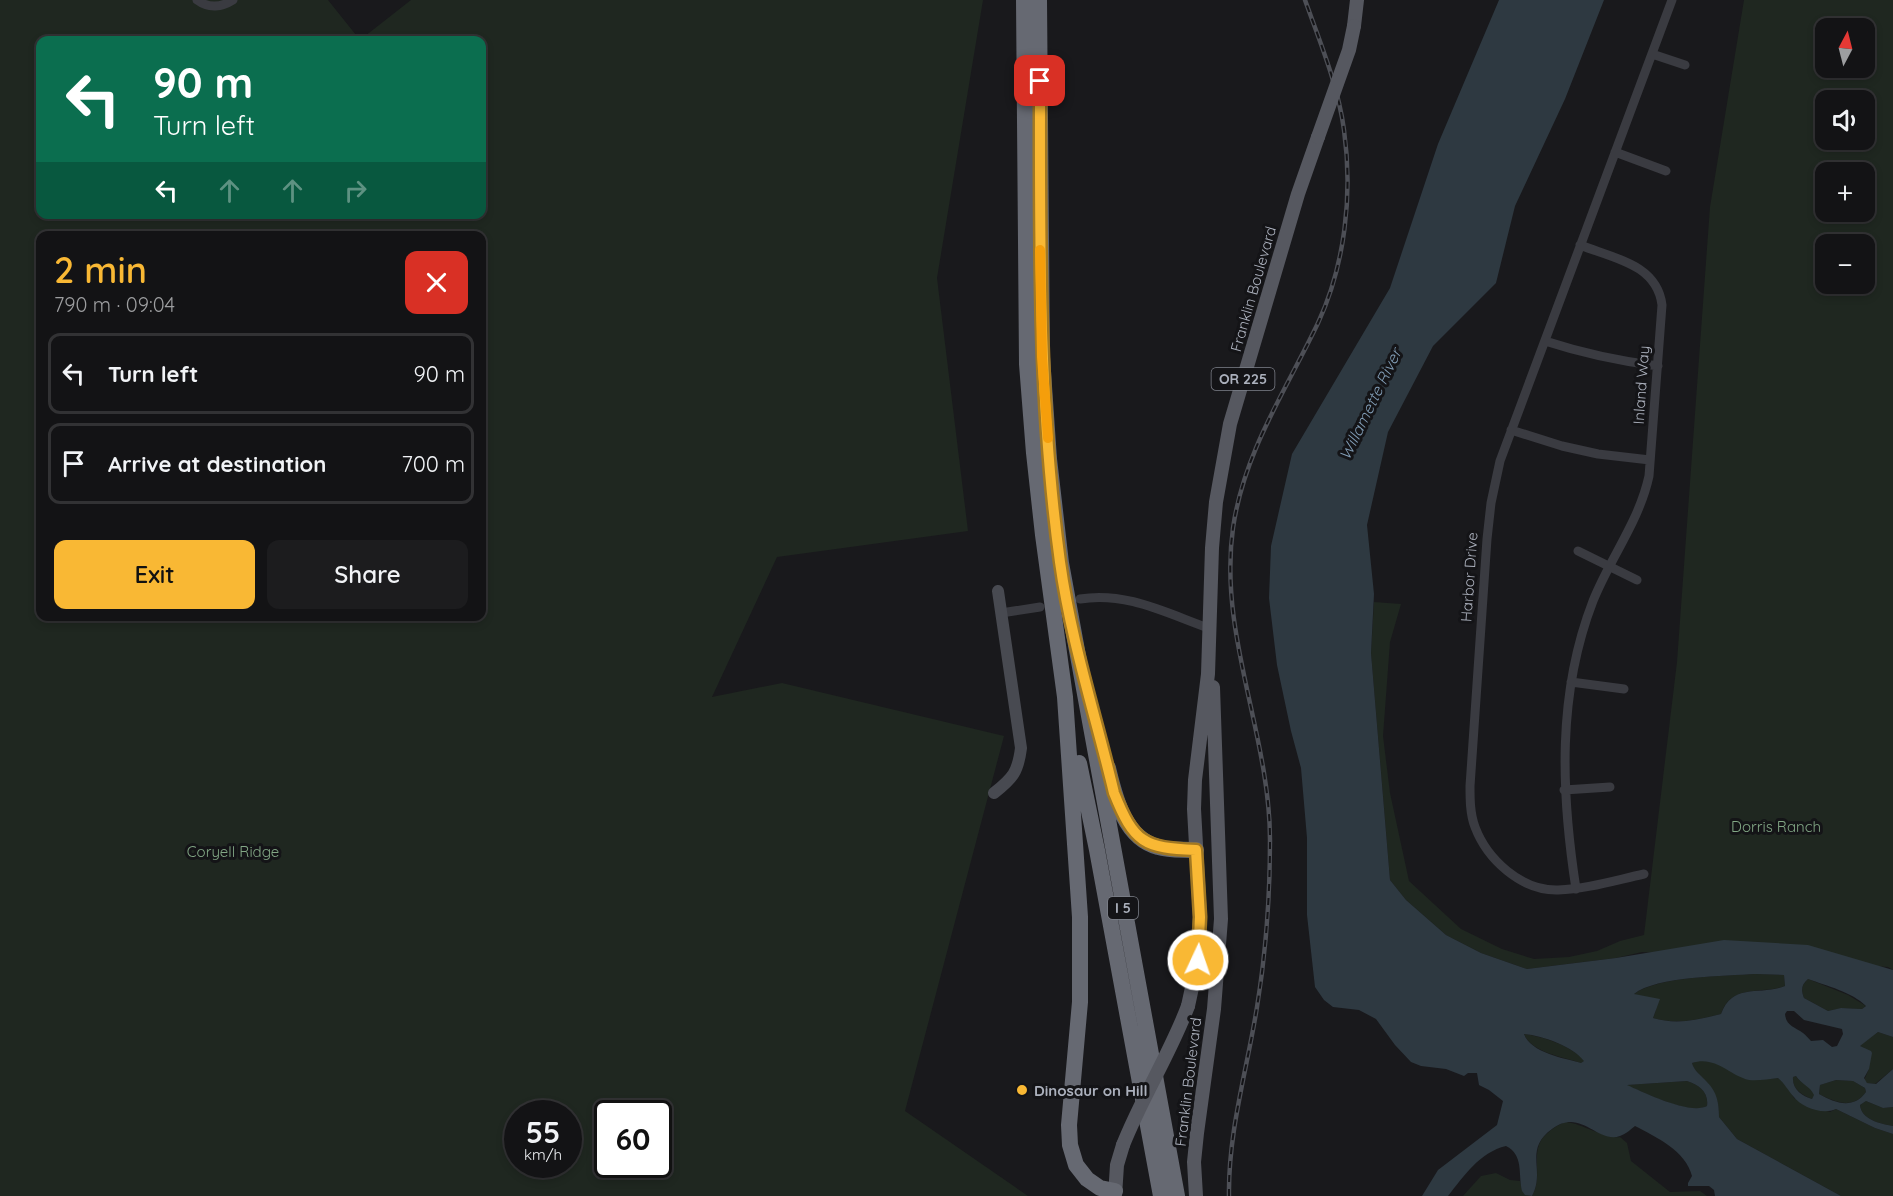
<!DOCTYPE html>
<meta charset="utf-8">
<style>
:root{--surface:#131315;--page:#1c1c1e;--text:#f1f3f6;--muted:#9d9ea0;--line:#323234;--accent:#f9b834}
body{margin:0;font-family:Quicksand,sans-serif;background:var(--page);color:var(--text);height:100vh;display:flex;flex-direction:column;font-size:22px;white-space:nowrap}
*{box-sizing:border-box;margin:0}
p{font-size:20px;color:var(--muted)}
.icon{flex:none;width:33px;height:33px;fill:none;stroke:currentColor;stroke-width:2;stroke-linecap:round;stroke-linejoin:round}
.map{position:relative;flex:1;overflow:hidden}
.drawer{position:absolute;left:36px;top:231px;width:450px;height:390px;display:flex;flex-direction:column;background:var(--surface);border-radius:12px;box-shadow:0 3px 9px #0003,0 0 0 2px var(--line)}
.drawer>*{flex:none}
.hud{position:absolute;left:36px;top:36px;width:450px;height:183px;border-radius:12px;box-shadow:0 3px 9px #0003,0 0 0 2px var(--line);background:#0b6e4f;color:#fff;overflow:hidden}
.needle{width:39px;rotate:7deg}
.buttons{position:absolute;left:1815px;top:18px;display:grid;gap:12px}
.buttons a{display:grid;place-items:center;width:60px;height:60px;border-radius:12px;background:var(--surface);box-shadow:0 3px 9px #0003,0 0 0 2px var(--line);font-size:30px}
.speed{position:absolute;left:504px;top:1100px;display:flex;gap:12px;font-size:30px;font-weight:700;text-align:center}
.speed>*{display:grid;place-content:center;width:78px;height:78px;border-radius:50%;background:var(--surface);box-shadow:0 3px 9px #0003,0 0 0 2px var(--line);line-height:1}
.speed small{font-size:15px;font-weight:400}
.speed .limit{border:3px solid #111;border-radius:9px;background:#fff;color:#111}
.pin{position:absolute;display:grid;place-items:center;width:51px;height:51px;color:#fff;margin:-26px;border-radius:12px;box-shadow:0 3px 9px #0006}
.me{position:absolute;width:66px;margin:-33px;rotate:3deg;stroke-linejoin:round;filter:drop-shadow(0 0 4px #0008)}
.turn{display:flex;align-items:center;gap:21px;height:126px;padding:0 18px;font-size:27px}
.turn .icon{width:78px;height:78px;stroke-width:2.5}
.turn b{display:block;font-size:42px;line-height:51px}
.lanes{display:flex;align-items:center;height:57px;padding:0 18px;background:#0003;justify-content:center;gap:30px;direction:ltr}
.lanes .off{opacity:.35}
.round{display:grid;place-items:center;flex:none;width:63px;height:63px;border-radius:12px;background:var(--page)}
.head{display:flex;align-items:center;justify-content:space-between;height:102px;padding:0 18px}
h1{font-size:36px;font-weight:600;line-height:45px;color:var(--accent)}
.primary-button{display:flex;gap:12px;margin-top:auto;padding:12px 18px}
.primary-button a{flex:1;height:69px;border-radius:12px;background:var(--accent);color:#111;font-size:24px;font-weight:600;line-height:69px;text-align:center}
.primary-button a+a{background:var(--page);color:var(--text)}
ul{padding:0;list-style:none}
li{display:flex;align-items:center;gap:18px;height:81px;margin:0 12px 9px;padding:0 6px;border:3px solid var(--line);border-radius:12px}
li div{flex:1}
li b{display:block;font-size:22px}
li em{font-style:normal}
.map>svg:first-child{display:block}
.green{fill:#1f2720;fill-rule:evenodd}
.water{fill:#2e3941;fill-rule:evenodd}
.lines{fill:none;stroke-linecap:round;stroke-linejoin:round}
.street{stroke:#3a3b41;stroke-width:9}
.secondary{stroke:#484a51;stroke-width:12}
.primary{stroke:#565860;stroke-width:14}
.highway{stroke:#666972;stroke-width:16}
.rail-casing{stroke:#4d4f56;stroke-width:4.5}
.rail{stroke:#141417;stroke-width:2;stroke-dasharray:7;stroke-linecap:butt}
.primary-bridge{stroke:#565860;stroke-width:14}
.route-casing{stroke:#a27822;stroke-width:15}
.route{stroke:#f9b834;stroke-width:10}
.slow{stroke:#f59e0b;stroke-width:10}
.poi-dot{fill:#f9b834;stroke:#141417;stroke-width:2}
.labels{text-anchor:middle;dominant-baseline:central;stroke-width:6;stroke-linejoin:round;paint-order:stroke}
.shield{fill:#141417;stroke:#7e818a;stroke-width:1.5}
.shield-label{font-size:14px;font-weight:bold;fill:#abb0bc}
.street-label{font-size:15px;fill:#abb0bc;stroke:#141417}
.park-label{font-size:15px;fill:#82a785;stroke:#141417}
.poi-label{font-size:15px;font-weight:bold;fill:#abb0bc;stroke:#141417;text-anchor:start}
.water-label{font-size:16px;font-style:italic;fill:#829eb7;stroke:#141417}
</style>
<div class="map">
<svg width="1893" height="1196" viewBox="0 0 1893 1196">
<rect width="100%" height="100%" fill="#19191c"/>
<path class="green" d="M0,0H328L360,40L411,0H983L937,278L968,531L777,557L712,697L782,683L1004,736L905,1111L1028,1196H0ZM40,40H482V214H40ZM40,236H482V616H40ZM518,1113H568V1164H518ZM608,1113H658V1164H608Z
M1744,0H1893V970L1888,967L1642,952L1616,958L1527,969L1481,953L1446,935L1406,900L1390,880L1371,653L1374,602L1401,604L1390,642L1383,736L1390,793L1409,881L1461,929L1502,949L1534,959L1569,957L1597,951L1620,941L1644,935L1677,662L1710,207ZM1826,28H1864V68H1826ZM1826,100H1864V140H1826ZM1826,172H1864V212H1826ZM1826,244H1864V284H1826Z
M1755,974L1784,975L1785,986C1761,995 1732,983 1721,1014C1698,1020 1676,1025 1653,1018L1656,1010L1634,994C1659,976 1724,976 1755,974Z
M1808,979L1848,995L1866,1006L1862,1009L1842,1008L1828,1011L1804,998C1801,990 1801,985 1808,979Z
M1878,1032L1893,1037V1069L1875,1084L1867,1083L1864,1080L1869,1069L1864,1048L1859,1046Z
M1524,1034C1544,1037 1570,1045 1585,1061L1581,1063C1564,1057 1532,1053 1524,1034Z
M1701,1060L1720,1064L1749,1080L1778,1078L1786,1084L1794,1098L1830,1112L1836,1109L1875,1128L1893,1134V1196H1841L1737,1139L1719,1117C1719,1101 1715,1090 1703,1078C1698,1073 1694,1070 1692,1063Z
M1796,1076C1801,1084 1810,1085 1815,1095L1812,1099C1802,1095 1792,1089 1793,1077Z
M1836,1080L1853,1081L1865,1088L1866,1092C1853,1110 1835,1102 1819,1094L1820,1085Z
M1687,1081C1699,1085 1709,1092 1707,1106C1691,1116 1643,1092 1626,1085Z
M1866,1101L1883,1108L1893,1107V1126C1880,1124 1861,1119 1860,1105Z
M1566,1122C1584,1124 1604,1139 1620,1137L1627,1143L1631,1161L1670,1192L1700,1191L1707,1196H1532C1545,1173 1526,1148 1550,1131C1555,1127 1559,1124 1566,1122Z
M1496,1173L1510,1180L1520,1181C1522,1189 1522,1194 1531,1196H1463L1481,1176Z"/>
<path class="water" d="M1499,0H1604L1565,99L1515,206L1496,283L1433,346L1388,432L1367,525L1374,594L1371,653L1390,880L1406,900L1446,935L1481,953L1527,969L1616,958L1724,940L1808,945L1893,970V1037L1878,1032L1860,1046L1871,1051L1872,1053L1869,1069L1864,1078L1867,1083L1876,1084L1893,1069V1107L1883,1108L1866,1101L1860,1105C1861,1119 1880,1124 1893,1126V1134L1875,1128L1836,1109C1823,1115 1802,1108 1793,1096C1787,1089 1785,1084 1778,1078C1769,1079 1758,1081 1749,1080C1729,1075 1715,1055 1692,1063C1694,1071 1701,1075 1707,1082C1717,1092 1719,1103 1719,1117L1737,1139L1841,1196H1715L1714,1190L1709,1186H1688V1183L1692,1176C1686,1151 1656,1137 1635,1126C1631,1129 1626,1134 1620,1136C1597,1144 1581,1107 1552,1129C1523,1150 1546,1170 1532,1196L1525,1195L1522,1191C1518,1174 1524,1155 1506,1146C1480,1152 1464,1176 1448,1196H1422L1438,1170L1497,1125L1503,1101L1489,1090L1479,1085L1477,1073H1468L1464,1076L1446,1069L1421,1066L1411,1062L1395,1045L1376,1019L1359,1010L1333,1007L1324,1000L1315,987L1307,915V838L1301,768L1291,731L1277,665L1269,598L1271,546L1292,454L1390,288L1438,144ZM1755,974L1784,975L1785,986C1760,996 1733,982 1721,1014C1698,1020 1676,1025 1653,1018L1660,999L1634,994C1656,976 1727,976 1755,974ZM1808,979C1827,986 1852,992 1866,1006L1862,1009L1841,1008L1828,1011L1804,998C1801,990 1801,985 1808,979ZM1787,1011H1794L1804,1020L1842,1029L1843,1034L1837,1046L1832,1047L1823,1040L1811,1041C1808,1038 1806,1035 1803,1033C1795,1027 1786,1026 1785,1014ZM1524,1034C1544,1036 1572,1046 1584,1061L1581,1063C1564,1058 1531,1053 1524,1034ZM1796,1076C1801,1084 1810,1086 1814,1095L1812,1099C1802,1096 1792,1089 1793,1077ZM1836,1080L1853,1081L1865,1088L1866,1092C1853,1110 1835,1103 1819,1094L1820,1085ZM1687,1081C1699,1085 1709,1092 1707,1106C1690,1115 1645,1093 1627,1085Z"/>
<g class="lines">
<path class="street" d="M197,0C209,9 222,7 233,0
M1652,54L1685,65
M1615,152L1666,171
M1545,341C1582,353 1619,361 1658,366
M1511,430L1562,446L1598,454L1650,460
M1578,551L1637,580
M1080,599C1126,591 1168,614 1211,629
M1001,613L1040,607
M1571,682L1624,689
M1564,790L1610,787
M1644,874C1616,880 1587,889 1558,890C1521,891 1487,859 1475,827C1470,814 1470,799 1470,786L1487,539L1491,503L1500,461L1672,0
M1576,889C1561,792 1557,694 1593,601C1610,558 1639,522 1649,476L1662,305C1657,264 1613,258 1580,245"/>
<path class="secondary" d="M994,793C1013,778 1018,772 1021,748L998,591"/>
<path class="primary" d="M1354,26L1357,0
M1188,1006L1198,960L1200,917L1194,809L1195,780L1208,674L1212,548L1216,502L1230,424L1298,194L1318,137
M1115,1196L1117,1165L1123,1145
M1196,1196L1194,1162L1197,1133L1214,1009L1221,919L1213,687"/>
<path class="highway" d="M1024,0L1027,364L1034,453L1043,535L1065,697L1080,917V1002L1069,1125L1070,1145L1076,1165L1087,1179L1100,1188L1115,1191
M1039,0L1042,357L1049,459L1061,563L1177,1196
M1079,763L1097,850L1161,1196
M1108,768C1115,797 1124,838 1158,847C1170,851 1184,849 1196,850"/>
<defs>
<path id="rail" d="M1229,1196C1228,1132 1247,1070 1257,1007C1266,952 1270,896 1270,840C1270,735 1218,634 1233,528C1244,452 1285,392 1318,323C1345,265 1353,194 1344,130C1338,85 1320,42 1305,0"/>
</defs>
<use href="#rail" class="rail-casing"/>
<use href="#rail" class="rail"/>
<path class="primary-bridge" d="M1318,137L1349,50L1354,26
M1123,1145C1142,1097 1170,1054 1188,1006"/>
</g>
<g class="lines">
<defs>
<path id="route" d="M1040,81C1040,241 1038,403 1060,562C1071,641 1096,717 1114,793C1134,843 1144,848 1196,850L1200,917L1198,960"/>
</defs>
<use href="#route" class="route-casing"/>
<use href="#route" class="route"/>
<path class="slow" d="M1040,250L1042,357L1048,438"/>
</g>
<circle class="poi-dot" cx="1022" cy="1090" r="6"/>
<g class="labels">
<g class="shield">
<rect x="1211.5" y="368" width="63" height="22" rx="4.5"/>
<rect x="1108" y="897" width="30" height="22" rx="4.5"/>
</g>
<g class="shield-label">
<text x="1243" y="379">OR 225</text>
<text x="1123" y="908">I 5</text>
</g>
<g class="street-label">
<text transform="translate(1253 289) rotate(-74)">Franklin Boulevard</text>
<text transform="translate(1641 385) rotate(-86)">Inland Way</text>
<text transform="translate(1469 577) rotate(-86)">Harbor Drive</text>
<text transform="translate(1188 1082) rotate(-83)">Franklin Boulevard</text>
</g>
<g class="park-label">
<text x="1776" y="826">Dorris Ranch</text>
<text x="233" y="851">Coryell Ridge</text>
</g>
<g class="poi-label">
<text x="1034" y="1090">Dinosaur on Hill</text>
</g>
<g class="water-label">
<text transform="translate(1370 404) rotate(-64)">Willamette River</text>
</g>
</g>
</svg>
<div class="buttons">
<a><svg class="needle" viewBox="-14 -14 28 28"><path d="M0-13l5 13h-10z" fill="#e53935"/><path d="M0 13l5-13h-10z" fill="#9d9ea0"/></svg></a>
<a><svg class="icon" aria-label="sound" viewBox="0 0 24 24"><path d="M4 9h4l5-4v14l-5-4H4zM17 9q2 3 0 6"/></svg></a>
<a>+</a>
<a>−</a>
</div>
<div class="speed"><div>55<small>km/h</small></div><div class="limit">60</div></div>
<div class="pin" style="left:1040px;top:81px;background:#d93025"><svg class="icon" aria-label="arrive" viewBox="0 0 24 24"><path d="M6 21V4h12l-3 4 3 4H6"/></svg></div>
<svg class="me" style="left:1198px;top:960px" viewBox="-20 -20 40 40"><circle r="17" fill="#f9b834" stroke="#fff" stroke-width="3"/><path d="M0-11L8 9 0 5-8 9z" fill="#fff"/></svg>
<div class="hud">
<div class="turn"><svg class="icon" aria-label="left" viewBox="0 0 24 24"><path d="M17 20v-9H6M10 6l-5 5 5 5"/></svg><div><b>90 m</b>Turn left</div></div>
<div class="lanes"><svg class="icon" aria-label="left" viewBox="0 0 24 24"><path d="M17 20v-9H6M10 6l-5 5 5 5"/></svg><svg class="icon off" aria-label="ahead" viewBox="0 0 24 24"><path d="M12 20V5M6 11l6-6 6 6"/></svg><svg class="icon off" aria-label="ahead" viewBox="0 0 24 24"><path d="M12 20V5M6 11l6-6 6 6"/></svg><svg class="icon off" aria-label="right" viewBox="0 0 24 24"><path d="M7 20v-9h11M14 6l5 5-5 5"/></svg></div>
</div>
<section class="drawer">
<div class="head"><div><h1>2 min</h1><p>790 m · 09:04</p></div><a class="round" style="background:#d93025;color:#fff"><svg class="icon" aria-label="close" viewBox="0 0 24 24"><path d="M6 6l12 12M18 6L6 18"/></svg></a></div>
<ul>
<li><svg class="icon" aria-label="left" viewBox="0 0 24 24"><path d="M17 20v-9H6M10 6l-5 5 5 5"/></svg><div><b>Turn left</b></div><em>90 m</em></li>
<li><svg class="icon" aria-label="arrive" viewBox="0 0 24 24"><path d="M6 21V4h12l-3 4 3 4H6"/></svg><div><b>Arrive at destination</b></div><em>700 m</em></li>
</ul>
<div class="primary-button"><a>Exit</a><a>Share</a></div>
</section>
</div>
